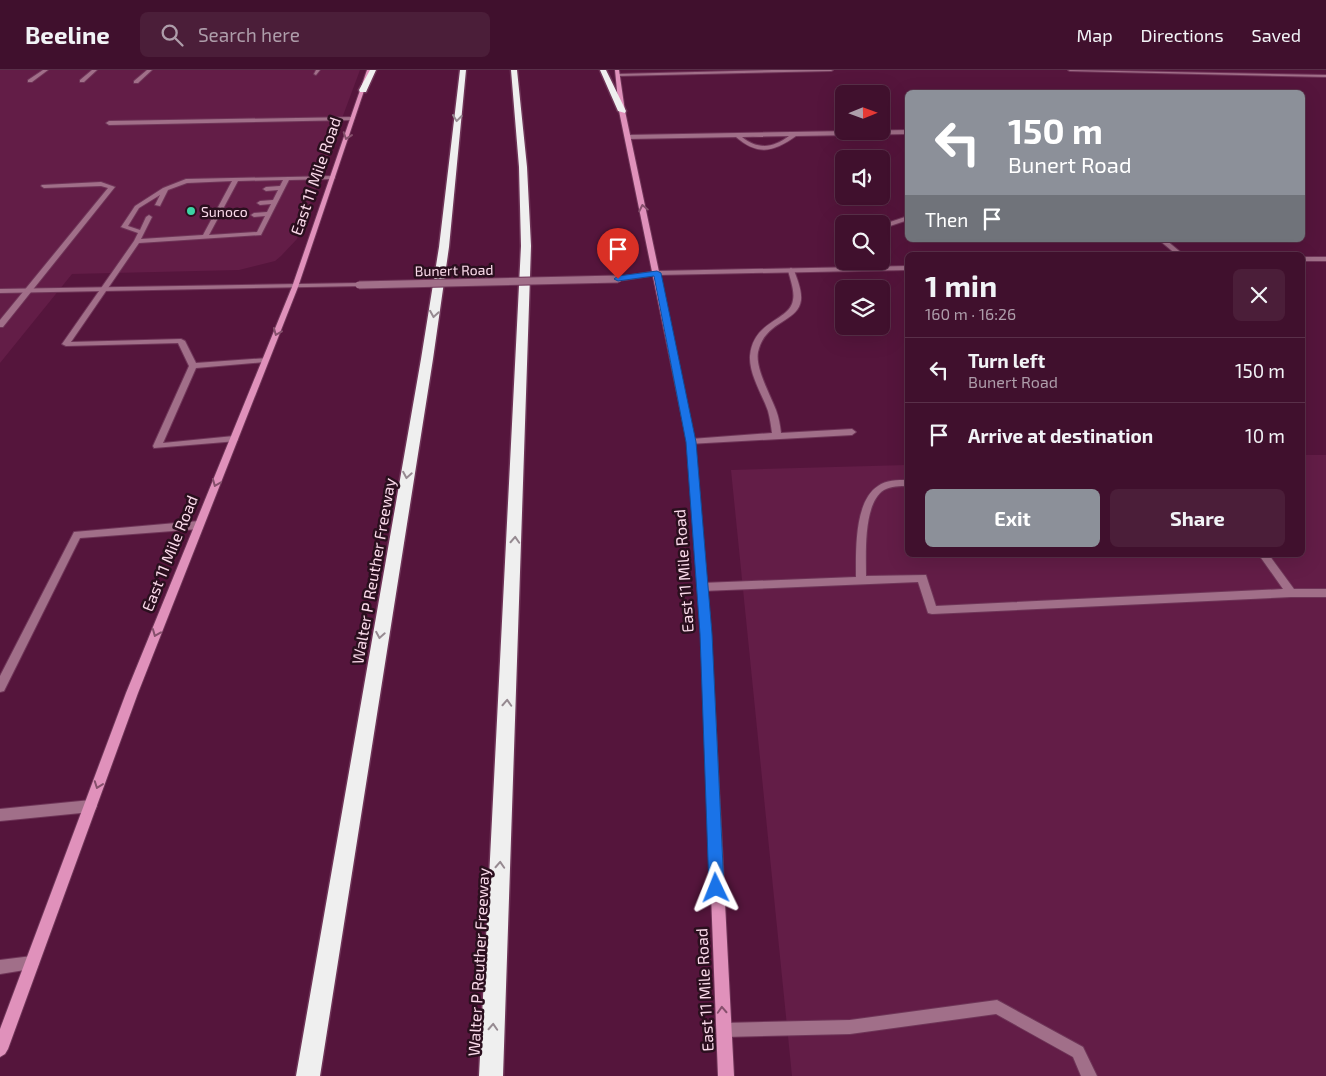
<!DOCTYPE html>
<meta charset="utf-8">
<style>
:root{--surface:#40102d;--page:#4b1e39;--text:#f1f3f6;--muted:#ae9daa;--line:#593049;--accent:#8c9099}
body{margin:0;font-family:"Exo 2",sans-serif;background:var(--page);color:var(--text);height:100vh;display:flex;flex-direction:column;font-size:19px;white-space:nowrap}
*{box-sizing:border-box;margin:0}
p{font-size:16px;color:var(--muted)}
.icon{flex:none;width:28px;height:28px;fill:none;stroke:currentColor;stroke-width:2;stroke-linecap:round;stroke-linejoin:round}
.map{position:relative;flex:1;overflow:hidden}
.details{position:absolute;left:905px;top:182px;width:400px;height:305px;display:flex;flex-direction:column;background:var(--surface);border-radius:8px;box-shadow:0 5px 20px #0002,0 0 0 1px var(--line)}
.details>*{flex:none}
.top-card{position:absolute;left:905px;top:20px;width:400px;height:152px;border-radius:8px;box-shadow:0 5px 20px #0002,0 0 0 1px var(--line);background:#8c9099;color:#fff;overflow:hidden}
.needle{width:32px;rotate:89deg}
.buttons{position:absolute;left:835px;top:15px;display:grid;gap:10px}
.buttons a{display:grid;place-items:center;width:55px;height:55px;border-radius:8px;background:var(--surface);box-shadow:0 5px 20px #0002,0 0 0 1px var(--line);font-size:25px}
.pin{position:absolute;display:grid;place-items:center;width:42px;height:42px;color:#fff;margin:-51px -21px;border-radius:50% 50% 50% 0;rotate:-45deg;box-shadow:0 0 5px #0007}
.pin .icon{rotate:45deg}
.me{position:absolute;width:55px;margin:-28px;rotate:358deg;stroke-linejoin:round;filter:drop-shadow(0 0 4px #0008)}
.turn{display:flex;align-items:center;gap:18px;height:105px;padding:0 20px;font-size:22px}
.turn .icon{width:65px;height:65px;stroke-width:2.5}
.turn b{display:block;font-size:35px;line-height:42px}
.then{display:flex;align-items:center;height:48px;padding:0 20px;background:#0003;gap:10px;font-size:19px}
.round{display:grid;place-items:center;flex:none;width:52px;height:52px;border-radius:8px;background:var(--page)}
.head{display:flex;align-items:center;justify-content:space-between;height:85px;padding:0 20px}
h1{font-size:30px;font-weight:700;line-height:38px}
.button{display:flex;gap:10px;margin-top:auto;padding:10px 20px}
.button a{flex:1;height:58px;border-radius:8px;background:var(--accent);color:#fff;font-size:20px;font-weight:700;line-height:58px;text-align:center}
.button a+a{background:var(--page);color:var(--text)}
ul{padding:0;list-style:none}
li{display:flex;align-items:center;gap:15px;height:65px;padding:0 20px;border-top:1px solid var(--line)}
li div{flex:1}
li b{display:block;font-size:19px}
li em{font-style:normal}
header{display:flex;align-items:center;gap:30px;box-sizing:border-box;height:70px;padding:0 25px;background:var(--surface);border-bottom:1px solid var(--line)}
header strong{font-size:24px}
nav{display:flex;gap:28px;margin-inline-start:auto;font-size:18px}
.search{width:350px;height:45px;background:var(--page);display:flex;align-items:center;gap:12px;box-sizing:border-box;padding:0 18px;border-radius:8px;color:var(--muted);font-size:19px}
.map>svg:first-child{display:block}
.built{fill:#631d47}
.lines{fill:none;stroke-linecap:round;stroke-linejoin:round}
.service-casing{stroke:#6f3558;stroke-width:2}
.minor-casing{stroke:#6f3558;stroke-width:2}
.secondary-casing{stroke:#6f3558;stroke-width:2}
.motorway-casing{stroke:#6f3558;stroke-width:3}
.service{fill:#a16f89;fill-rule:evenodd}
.minor{fill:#a16f89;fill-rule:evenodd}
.secondary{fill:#e091bb;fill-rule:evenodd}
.motorway{fill:#efefef;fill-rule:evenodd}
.minor-bridge-casing{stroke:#6f3558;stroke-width:9;stroke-linecap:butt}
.minor-bridge{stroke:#a16f89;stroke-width:7}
.oneway{stroke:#968a91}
.oneway2{stroke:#85506c}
.route{fill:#1a73e8;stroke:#114b97}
.poi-dot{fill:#3cd4a4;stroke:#2a0f1e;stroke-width:2}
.labels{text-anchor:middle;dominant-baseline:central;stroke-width:5;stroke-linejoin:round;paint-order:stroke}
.far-poi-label{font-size:14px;fill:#fadaea;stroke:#2a0f1e;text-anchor:start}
.far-street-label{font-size:14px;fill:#fadaea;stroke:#2a0f1e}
.street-label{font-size:16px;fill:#fadaea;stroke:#2a0f1e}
</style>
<header>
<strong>Beeline</strong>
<div class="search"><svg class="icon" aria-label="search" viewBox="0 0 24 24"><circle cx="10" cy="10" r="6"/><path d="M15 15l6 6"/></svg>Search here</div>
<nav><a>Map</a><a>Directions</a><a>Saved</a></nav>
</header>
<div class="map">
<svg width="1326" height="1006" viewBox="0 0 1326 1006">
<rect width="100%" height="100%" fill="#55153c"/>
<path class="built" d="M0,0H360L297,169L281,186L275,191L239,200L72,204L0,293Z
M1303,385H1326V1006H792L731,400L907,395L908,485H1302Z"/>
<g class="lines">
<defs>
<path id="service" d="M43,0H48L32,12H28V10Z
M92,0H97L84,12H80V10Z
M147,0H152L138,13H134V11Z
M316,0H320L316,5L314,4Z
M355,47L353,50L109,55L106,53L109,51Z
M908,60V64L796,66C774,82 758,86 736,67L628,69L625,67L628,65ZM789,66C773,78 758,80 742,67Z
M335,106V108L333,109L289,110L261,165L139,173L71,272L181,269L185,271L196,293L268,288V292H265L196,298L163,373L234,366L237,367L238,369L237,371L154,378L153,376L189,296L178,273L66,276L62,274L134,171L138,163L121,157L135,136L163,118L186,109ZM283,110L280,116L266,117L263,119L266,121L278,120L273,130L260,131L257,133L260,135L271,134L267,142L254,143L251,145L254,147L265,146L257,162L209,165L238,111ZM232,111L203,165L141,169L152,147L149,145L146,147L140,160L128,156L139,138L160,125L155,135L160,136L168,120L187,113Z
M101,112L115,117L3,257H0V250L108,118L101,116L44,118L41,116L42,115Z
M908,146V150L881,159V155Z
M1159,170H1166L1184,185H1177Z
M853,191H859L860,200H856Z
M791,198L794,200C797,209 802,220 801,230C798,253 765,250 758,282C755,298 770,324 776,340C779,348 780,355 781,363L852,359L856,362L852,365L688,374L687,372L688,370L691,369L772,363C771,356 770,348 768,341C762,324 749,304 750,286C753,250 790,251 793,230C795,221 790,209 788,200Z
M908,410V416C900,416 891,416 884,420C863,433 866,484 866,506L926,505L936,536L1283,519L1259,485H1269L1294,519H1326V527H1291L932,544L928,543L927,540L918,512L702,521L698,520L697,517L698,514L702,513L856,507C856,482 854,431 878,416C886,410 897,410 908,410Z
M199,451L204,455L199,459L80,468L4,621L0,622V606L74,462Z
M91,730L95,732L97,736L95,740L91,742L0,751V739Z
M32,886L37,888L39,893L37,898L0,904V890Z
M997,930L1083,977L1097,1006H1081L1073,987L996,944L850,964L724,967L719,965L717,960L719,955L724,953L850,950Z"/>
<path id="minor" d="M773,0H833L831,1L618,6L616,5L618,4Z
M1068,0L1326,5V7L1070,1Z
M1302,187H1326V191H1302Z
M908,196V200L657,205L618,211L615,209L618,207L657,201Z
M359,213L361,214V216L0,223V219Z"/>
<path id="secondary" d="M367,0H371L298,217L138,623L8,979L5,984L0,987V959L126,623L292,217Z
M615,0H619L625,41L695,372L711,564L734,1006H718L701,564L687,372L619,41Z"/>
<path id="motorway" d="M370,0H376L366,22H360L359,20Z
M460,0H466L449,177L433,289L320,1006H296L421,289L439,177Z
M511,0H517L527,97L531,176L503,1006H479L521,176L519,97Z
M600,0H606L626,41L625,43L618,41Z"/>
</defs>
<use href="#service" class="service-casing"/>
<use href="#minor" class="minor-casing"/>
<use href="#secondary" class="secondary-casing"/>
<use href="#motorway" class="motorway-casing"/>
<use href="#service" class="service"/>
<use href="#minor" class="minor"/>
<use href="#secondary" class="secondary"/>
<use href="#motorway" class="motorway"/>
<defs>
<path id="minor-bridge" d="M359,215L618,209"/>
</defs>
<use href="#minor-bridge" class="minor-bridge-casing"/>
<use href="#minor-bridge" class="minor-bridge"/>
</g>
<defs><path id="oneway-chevron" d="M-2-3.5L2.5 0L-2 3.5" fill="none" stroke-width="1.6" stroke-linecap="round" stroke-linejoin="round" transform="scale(1.25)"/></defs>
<g class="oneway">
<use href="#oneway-chevron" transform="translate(457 48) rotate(97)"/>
<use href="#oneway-chevron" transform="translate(434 244) rotate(99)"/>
<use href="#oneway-chevron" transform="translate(407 405) rotate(100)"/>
<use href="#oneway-chevron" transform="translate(515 470) rotate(-87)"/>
<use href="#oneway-chevron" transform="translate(380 565) rotate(100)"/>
<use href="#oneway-chevron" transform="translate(507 633) rotate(-87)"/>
<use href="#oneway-chevron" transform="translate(500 795) rotate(-87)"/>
<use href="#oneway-chevron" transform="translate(493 957) rotate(-87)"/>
</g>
<g class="oneway2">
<use href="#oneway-chevron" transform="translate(347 66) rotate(109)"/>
<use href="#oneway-chevron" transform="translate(643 138) rotate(-102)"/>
<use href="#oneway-chevron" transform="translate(277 262) rotate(112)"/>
<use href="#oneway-chevron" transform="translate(216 413) rotate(112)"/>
<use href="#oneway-chevron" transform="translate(156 563) rotate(112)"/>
<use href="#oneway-chevron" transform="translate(98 715) rotate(110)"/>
<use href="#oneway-chevron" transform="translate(722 940) rotate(-93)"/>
</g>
<path class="route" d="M657,201L661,203L696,372L712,564L724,818L722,824L716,826L711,824L709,818L700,564L686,372L654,206L618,211L614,209L618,206Z"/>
<circle class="poi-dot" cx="191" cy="141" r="5"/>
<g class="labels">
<g class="far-poi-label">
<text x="201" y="141">Sunoco</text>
</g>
<g class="far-street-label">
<text transform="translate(454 200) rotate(-1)">Bunert Road</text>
</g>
<g class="street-label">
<text transform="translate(315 106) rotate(-71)">East 11 Mile Road</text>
<text transform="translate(169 483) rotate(-68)">East 11 Mile Road</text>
<text transform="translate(373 501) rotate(-80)">Walter P Reuther Freeway</text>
<text transform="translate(683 501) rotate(-94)">East 11 Mile Road</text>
<text transform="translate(478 892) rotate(-87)">Walter P Reuther Freeway</text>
<text transform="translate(704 920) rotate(-93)">East 11 Mile Road</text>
</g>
</g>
</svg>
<div class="buttons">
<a><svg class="needle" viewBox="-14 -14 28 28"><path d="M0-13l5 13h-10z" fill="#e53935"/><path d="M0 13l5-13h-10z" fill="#ae9daa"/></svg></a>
<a><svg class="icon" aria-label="sound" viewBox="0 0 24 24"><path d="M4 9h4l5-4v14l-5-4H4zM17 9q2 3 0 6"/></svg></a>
<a><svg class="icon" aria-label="search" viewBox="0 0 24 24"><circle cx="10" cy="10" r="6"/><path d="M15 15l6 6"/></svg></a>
<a><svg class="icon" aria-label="layers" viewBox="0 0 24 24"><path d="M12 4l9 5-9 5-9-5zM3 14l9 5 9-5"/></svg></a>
</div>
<div class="pin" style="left:618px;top:209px;background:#d93025"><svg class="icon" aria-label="arrive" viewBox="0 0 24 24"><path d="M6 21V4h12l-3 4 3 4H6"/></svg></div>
<svg class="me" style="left:716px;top:818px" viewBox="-20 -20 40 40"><path d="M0-17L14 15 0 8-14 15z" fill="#1a73e8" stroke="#fff" stroke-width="4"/></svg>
<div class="top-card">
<div class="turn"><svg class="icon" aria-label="left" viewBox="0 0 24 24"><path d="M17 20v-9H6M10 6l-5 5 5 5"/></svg><div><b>150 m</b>Bunert Road</div></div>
<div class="then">Then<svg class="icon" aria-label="arrive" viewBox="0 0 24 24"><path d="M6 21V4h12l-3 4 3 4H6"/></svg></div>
</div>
<section class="details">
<div class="head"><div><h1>1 min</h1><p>160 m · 16:26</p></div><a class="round"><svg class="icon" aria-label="close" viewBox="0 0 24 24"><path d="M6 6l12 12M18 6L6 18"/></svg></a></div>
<ul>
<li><svg class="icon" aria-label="left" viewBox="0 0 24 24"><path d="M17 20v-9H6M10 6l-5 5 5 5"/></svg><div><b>Turn left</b><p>Bunert Road</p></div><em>150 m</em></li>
<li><svg class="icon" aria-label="arrive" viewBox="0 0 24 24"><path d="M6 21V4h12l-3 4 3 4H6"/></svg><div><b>Arrive at destination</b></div><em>10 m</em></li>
</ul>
<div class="button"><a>Exit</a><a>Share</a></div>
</section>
</div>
